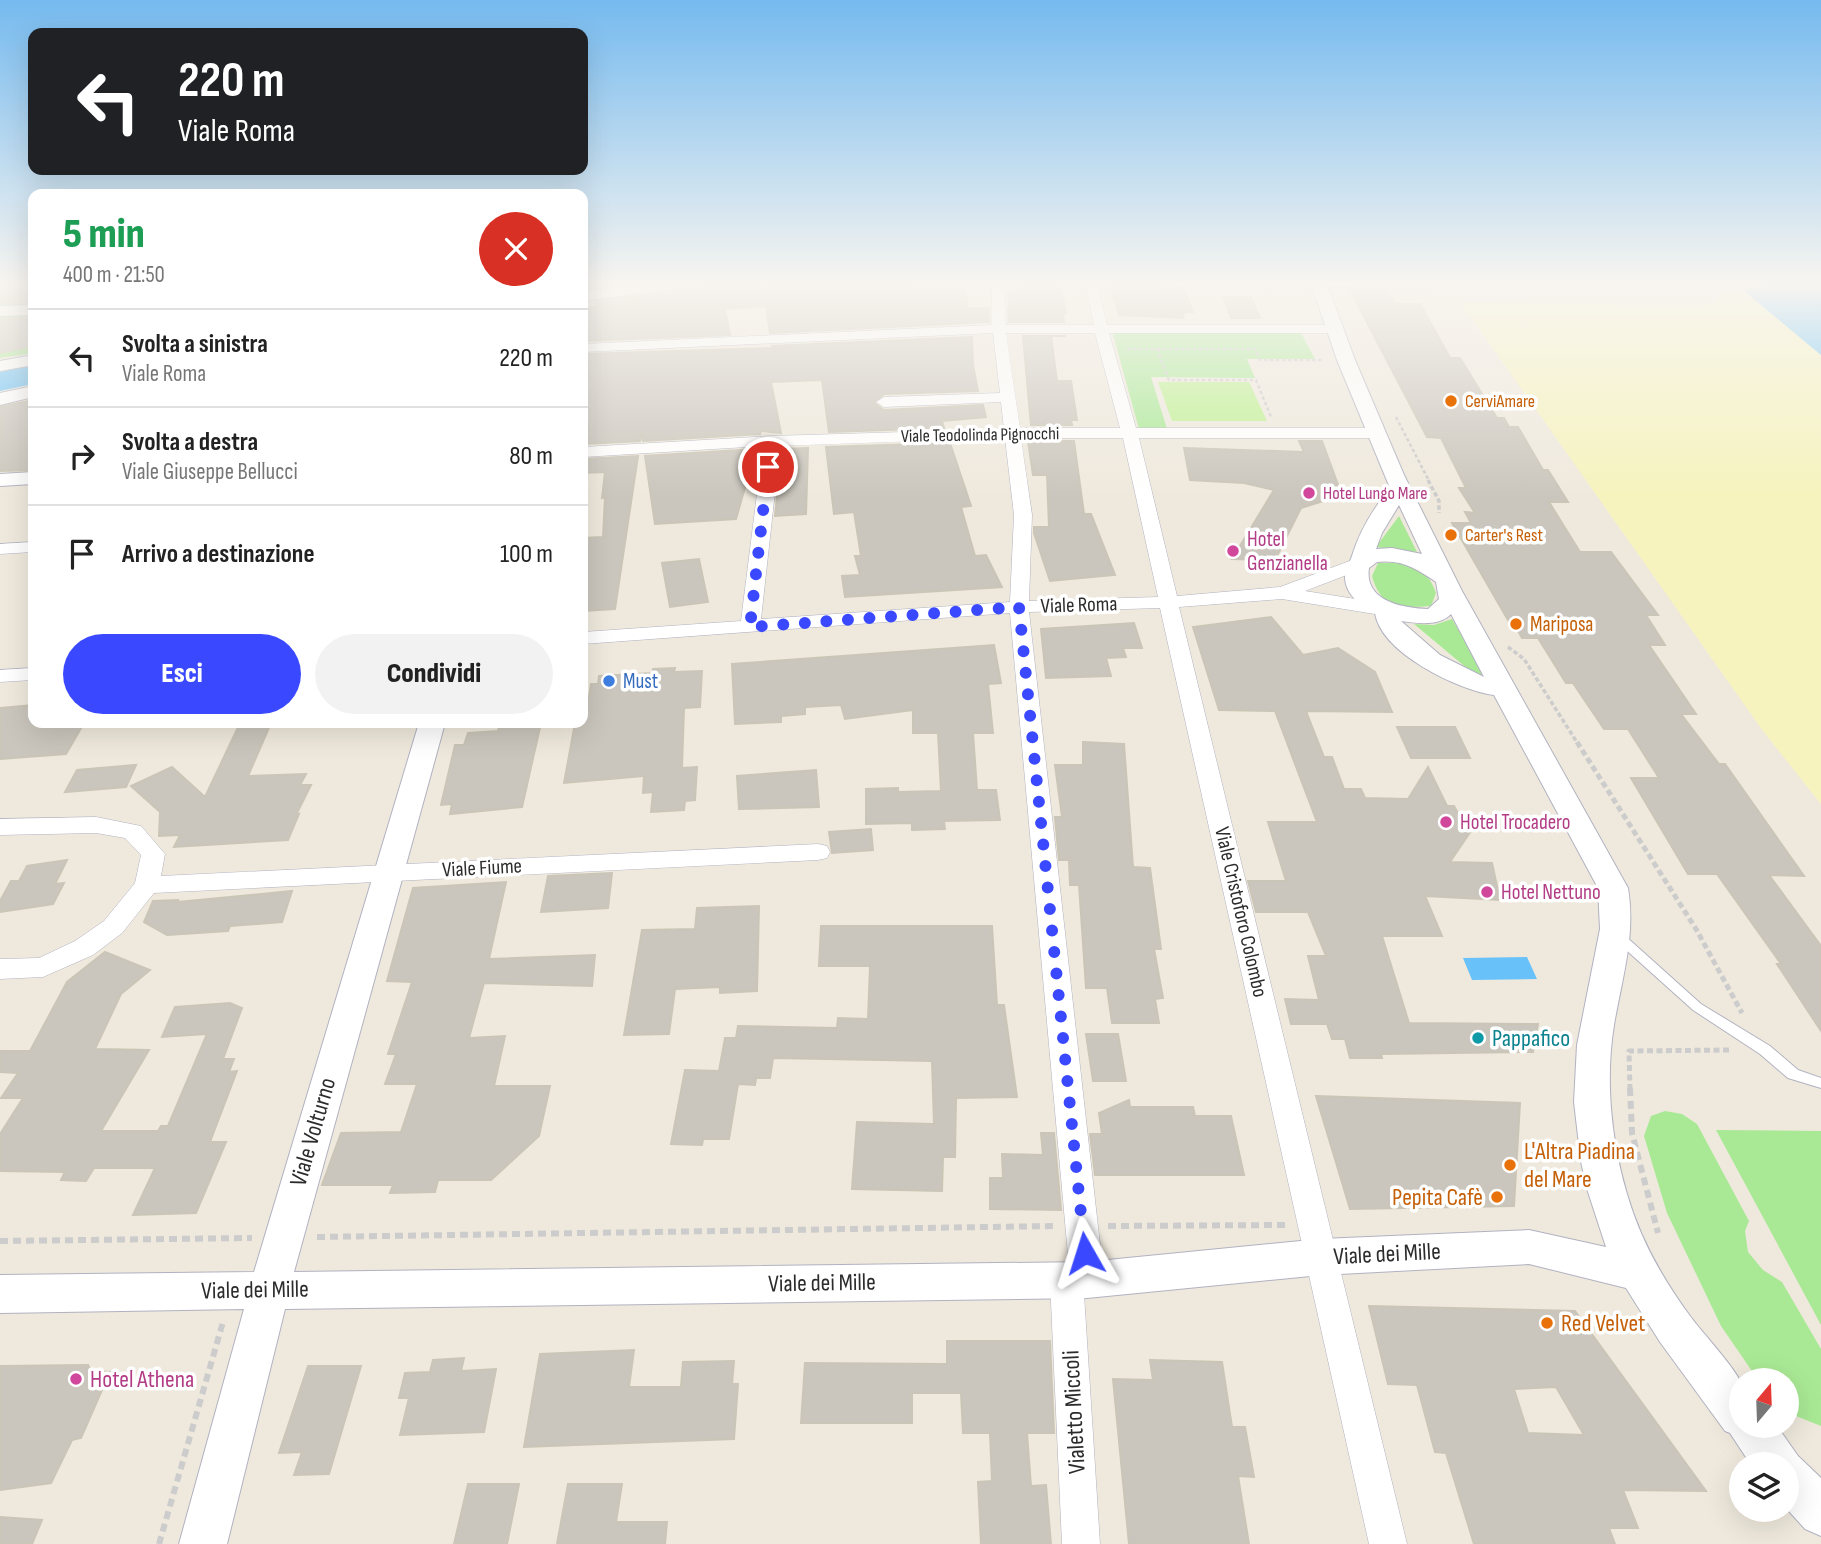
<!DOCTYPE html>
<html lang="it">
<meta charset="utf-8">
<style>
:root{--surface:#fff;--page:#f2f2f2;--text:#222;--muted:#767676;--line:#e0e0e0;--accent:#3a49ff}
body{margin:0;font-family:"Sofia Sans Condensed",sans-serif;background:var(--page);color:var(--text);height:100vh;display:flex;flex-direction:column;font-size:26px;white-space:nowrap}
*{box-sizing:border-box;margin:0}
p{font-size:23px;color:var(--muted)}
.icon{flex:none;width:38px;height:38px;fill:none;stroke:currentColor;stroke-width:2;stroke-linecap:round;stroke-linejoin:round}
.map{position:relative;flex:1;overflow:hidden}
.panel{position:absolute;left:28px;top:189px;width:560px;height:539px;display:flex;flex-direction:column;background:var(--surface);border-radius:14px;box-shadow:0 7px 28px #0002}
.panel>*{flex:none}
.guide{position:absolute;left:28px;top:28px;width:560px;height:147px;border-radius:14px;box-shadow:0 7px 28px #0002;background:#202124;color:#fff;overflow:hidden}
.needle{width:46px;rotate:19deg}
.buttons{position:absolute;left:1729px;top:1368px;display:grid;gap:14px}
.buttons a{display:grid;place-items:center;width:70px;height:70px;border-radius:50%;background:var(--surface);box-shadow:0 7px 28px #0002;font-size:35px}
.pin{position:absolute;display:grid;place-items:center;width:60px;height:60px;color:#fff;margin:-30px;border:4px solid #fff;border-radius:50%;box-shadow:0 2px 7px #0007}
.me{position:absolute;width:77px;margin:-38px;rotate:354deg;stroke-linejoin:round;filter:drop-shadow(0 0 5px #0008)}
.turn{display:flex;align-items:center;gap:24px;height:147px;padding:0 35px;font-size:32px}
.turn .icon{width:91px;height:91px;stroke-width:2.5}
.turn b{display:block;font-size:49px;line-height:60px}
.round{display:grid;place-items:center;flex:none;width:74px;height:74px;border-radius:37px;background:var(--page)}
.overview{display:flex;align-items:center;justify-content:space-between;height:119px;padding:0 35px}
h1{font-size:42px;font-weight:800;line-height:52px;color:#1e9e55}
.cta{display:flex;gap:14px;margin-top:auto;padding:14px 35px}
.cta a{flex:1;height:80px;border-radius:42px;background:var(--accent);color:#fff;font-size:28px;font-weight:800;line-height:80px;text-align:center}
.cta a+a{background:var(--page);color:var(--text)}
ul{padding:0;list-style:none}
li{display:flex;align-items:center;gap:21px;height:98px;padding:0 35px;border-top:2px solid var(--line)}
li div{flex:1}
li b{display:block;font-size:26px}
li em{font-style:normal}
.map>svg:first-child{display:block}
.green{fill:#a9e995}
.sand{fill:#f6f3be}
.pitch{fill:#bef190}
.water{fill:#68c2f9}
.building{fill:#cac6bd;stroke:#cac5b6;stroke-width:2;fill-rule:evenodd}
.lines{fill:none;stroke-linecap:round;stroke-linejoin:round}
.service-casing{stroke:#b1b2c1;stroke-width:2}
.minor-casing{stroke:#b1b2c1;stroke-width:1}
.tertiary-casing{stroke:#b1b2c1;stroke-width:2}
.path-far3{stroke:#ccc;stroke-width:2.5;stroke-dasharray:3.5 2.5;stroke-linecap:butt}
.path-far2{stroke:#ccc;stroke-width:3.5;stroke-dasharray:4.5 2.5;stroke-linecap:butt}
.path-far1{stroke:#ccc;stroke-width:5;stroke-dasharray:6 3.5;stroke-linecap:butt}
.path{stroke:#ccc;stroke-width:6;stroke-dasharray:8 5;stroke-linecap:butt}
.service{fill:#fff;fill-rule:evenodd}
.minor{fill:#fff;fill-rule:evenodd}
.tertiary{fill:#fff;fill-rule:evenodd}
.route{stroke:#3a49ff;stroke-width:12;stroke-dasharray:0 21.6}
.food-dot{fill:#e8710a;stroke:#fff;stroke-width:2.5}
.hotel-dot{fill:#d1479c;stroke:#fff;stroke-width:2.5}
.shop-dot{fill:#3f7fe0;stroke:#fff;stroke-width:2.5}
.culture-dot{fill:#0f9aa8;stroke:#fff;stroke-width:2.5}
.labels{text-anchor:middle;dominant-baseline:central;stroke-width:7;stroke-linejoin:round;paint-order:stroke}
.far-food-label{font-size:18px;fill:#c56008;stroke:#fff;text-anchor:start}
.far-street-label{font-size:18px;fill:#2c2c2c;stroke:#fff}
.far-hotel-label{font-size:18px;fill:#b23c85;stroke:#fff;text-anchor:start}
.hotel-label{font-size:21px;fill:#b23c85;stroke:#fff;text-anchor:start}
.street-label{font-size:21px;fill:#2c2c2c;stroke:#fff}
.food-label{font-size:21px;fill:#c56008;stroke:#fff;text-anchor:start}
.shop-label{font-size:21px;fill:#366cbe;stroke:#fff;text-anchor:start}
.near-culture-label{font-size:24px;fill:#0d838f;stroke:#fff;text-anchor:start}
.near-street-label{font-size:24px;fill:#2c2c2c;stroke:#fff}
.near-food-label{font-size:24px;fill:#c56008;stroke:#fff;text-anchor:start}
.near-hotel-label{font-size:24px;fill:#b23c85;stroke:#fff;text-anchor:start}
</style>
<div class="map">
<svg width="1821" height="1544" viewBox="0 0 1821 1544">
<rect width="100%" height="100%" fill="#efe9dd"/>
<path class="green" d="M0,281H33V353L0,358Z
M1112,331H1300L1315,359H1247L1255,378L1151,377L1167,429H1139Z
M1399,516L1417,552L1376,547Z
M1378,563C1406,563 1425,562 1436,593L1431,606C1402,608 1381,610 1372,576Z
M1452,619L1487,679L1481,680L1414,624L1434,625Z
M1665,1111L1682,1114L1697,1124L1749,1221L1745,1231L1748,1252L1763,1270L1782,1282L1821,1349V1426L1796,1416L1787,1406V1381H1761L1754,1374L1721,1326L1667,1213L1644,1136L1651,1116Z
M1716,1130L1821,1131V1325Z"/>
<path class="sand" d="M1743,290L1821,355V804L1763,731L1460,302L1702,306L1718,301L1719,295Z"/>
<path class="pitch" d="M1158,382H1249L1267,421H1172Z"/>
<path class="water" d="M1821,281V355L1743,290L1769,284Z
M33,365V384L0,391V372Z
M1527,957L1537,979L1472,980L1463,958Z"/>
<path class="building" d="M707,281H913L922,289L965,288L968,308H989V322L770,333L766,306L725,309L730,335L583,341V308L599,306L596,302L697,289Z
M1017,281H1060L1066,314H1063L1064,322H1009L1008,307H1010L1008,293H1019Z
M1109,281H1142L1143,285L1183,286L1193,312H1184L1183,318L1119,315Z
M33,284V303H0V285Z
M1350,290L1388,291L1395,304H1420L1450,358H1460L1497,418H1504L1509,427H1518L1543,470H1548L1568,502H1549L1580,552H1611L1658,615H1646L1665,645H1649L1696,714H1681L1719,764H1725L1804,876L1769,875L1821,946V1031L1777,964H1781L1717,874H1688L1631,778H1659L1628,729H1604L1573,683H1566L1538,638H1522L1516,627H1512L1452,523H1471L1465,512L1475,513L1459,488H1466L1441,438L1427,437Z
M1223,297H1251L1260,318H1231Z
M33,318V346L0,353V319Z
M1023,336H1066H1051L1057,381H1071L1077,420H1071L1072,425H1031Z
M972,337L973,365L978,391L884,394L874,403L884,410L983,405L986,417L942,421L944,428L829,432L822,380L771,382L781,433L761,431L760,434L643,441L641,433L640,441L583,444V354L772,348V346Z
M33,400V470L0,471V407Z
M1028,441H1074L1084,514H1091L1115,575L1050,581L1034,533V527H1049L1047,475H1033Z
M1299,441H1322L1340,490L1323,501L1301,508L1275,560L1232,559L1274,490L1244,483L1190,480L1184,448L1304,452Z
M950,443L971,506L961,507L975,556L986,555L1002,587L845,597L842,576L860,575L855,556H861L854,512L834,514L826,447Z
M808,448L806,514L775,516L782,449Z
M756,449L736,519L655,524L645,456Z
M638,456L615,609L583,611V538L603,537L605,497L602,498L605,472L583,473V459Z
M699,559L708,602L670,607L662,563Z
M1271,617L1303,655L1338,648L1375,672L1392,712L1306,711L1324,757H1332L1344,789H1361L1365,798L1408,799L1428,767L1447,806H1454L1459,815H1463L1471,831L1450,862L1492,863L1500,900L1425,896L1442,936H1382L1409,1023L1538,1024L1533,1052L1381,1054L1382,1058H1350L1345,1039H1332L1327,1024H1291L1285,999L1319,1000L1308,956H1326L1308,912H1256L1248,881H1286L1268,822H1317L1275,711L1219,710L1193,627Z
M1134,623L1142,648H1123L1126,657L1106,658L1111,676L1046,678L1041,629Z
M994,645L1001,683L988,684L993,733H973L977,790H996L1000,820L944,821L945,829L912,830V823L866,824V789L898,788V792L941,791L938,733H913V710L845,719L841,705L805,707V714L781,716V722L735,724L732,664Z
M675,668L674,672L702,671L700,707L684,708L682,768L697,767L695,800L685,801L684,810L651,812L653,792L643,793L644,776L564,783L575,723H583V697H589L591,684H598L599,676L653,673V669Z
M33,705V723H84L66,754L0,759V708Z
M240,723H271L248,776L306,774L300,785H311L296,815L299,814L288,840L174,847L180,835L159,836L160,812L131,786L172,767L205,797Z
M500,723H541L522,807L450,814L452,804L441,805L455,745H464L468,733L498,731Z
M1397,727H1455L1470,758H1411Z
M1083,742L1124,744L1133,867L1150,868L1161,949H1154L1163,998L1155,999L1159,1023H1112L1107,988H1086L1079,885H1070L1069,860H1059L1055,817H1062L1055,765H1083Z
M136,765L126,787L65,792L77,770Z
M816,770L819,807L739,809L737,776Z
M871,829L873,850L832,853L829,832Z
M67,860L55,884L64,883L53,904L0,912V901L11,881H19L27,866Z
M612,873L608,908L541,912L548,876Z
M506,882L489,959L595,955L592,986L484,983L469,1038L505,1036L494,1086H550L539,1136L491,1180H438L435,1192L390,1193L393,1185H322L341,1133L401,1132L417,1084H385L396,1054H388L412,982L387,981L413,888Z
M292,891L282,922L230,926L228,931L167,935L144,922L153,901L178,900L177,902Z
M759,906L757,991L720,993V987L675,989L669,1034L624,1035L642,930L695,929L697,908Z
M821,926H992L997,1005H1004L1017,1097L956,1098L955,1157H943L942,1191L852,1189L857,1122L934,1124L932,1061L773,1058L770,1078H756L755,1085L738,1084L729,1139H703L702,1145L671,1144L685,1070L719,1071L725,1038H736L738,1026L837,1028L838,1018L868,1019L870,966H819Z
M105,952L150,970L121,994L95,1049L149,1050L101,1131H158L161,1126H168L207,1034L162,1037L175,1007L230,1003L242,1008L223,1059H234L229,1072L237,1071L210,1142H226L196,1213L133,1215L155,1168H94L86,1181L61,1180L65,1172L0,1171V1134L23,1098H1L18,1073L0,1072V1051H30L67,982Z
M1086,1034H1118L1126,1081H1093Z
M1316,1096L1520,1103L1514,1206L1350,1209Z
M1129,1100L1130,1107H1193L1195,1116H1231L1244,1175H1095L1090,1134H1102L1099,1113Z
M1041,1133H1054L1061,1210L990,1209V1178H1003L1002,1154L1043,1155Z
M1369,1306L1575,1311L1706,1491L1623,1490L1638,1528H1609L1615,1544H1474L1446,1453L1435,1452L1417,1385L1388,1384ZM1556,1387L1584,1435L1528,1433L1514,1389Z
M947,1341H1050L1054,1433H1027L1031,1486L1046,1485L1051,1544H981L978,1482L992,1481L990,1433H963L961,1393H912V1423H801L805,1363L947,1364Z
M634,1350L629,1387H681L683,1362L734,1361L732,1384H738L734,1439L524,1447L540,1354Z
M464,1358L461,1371L496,1369L484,1432L400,1435L409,1398H399L405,1373L430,1372L433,1360Z
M1150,1360L1222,1362L1232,1427H1245L1254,1477L1238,1476L1249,1544H1129L1113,1379L1153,1380Z
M88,1365L91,1371L110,1372L81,1438L72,1440L51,1483L0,1490V1366Z
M308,1366H361L329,1474L294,1475L302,1452L279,1453Z
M468,1484H519L507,1544H454Z
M568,1484H622L616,1522H667L665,1544H557Z
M0,1517L42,1520L32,1544H0Z"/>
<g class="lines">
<defs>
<path id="service" d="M1320,283L1427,285L1430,287L1427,289L1318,286L1317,285Z
M1619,933L1623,934L1701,1004L1770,1046L1798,1070L1821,1078V1088L1788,1078L1760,1054L1693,1010L1615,940L1613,937L1615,934Z"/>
<path id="minor" d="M992,281H1004L1006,325H1094L1085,281H1097L1107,325H1334L1341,329L1334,333H1109L1136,428H1377L1385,433L1377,438H1139L1177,596L1280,587L1363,556L1370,558L1372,562L1370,566L1305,591L1387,604L1397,610L1387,616L1282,599L1179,607L1407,1544H1369L1160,608L1029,612L1104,1280L1099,1290L1084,1294L1100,1544H1062L1050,1280L1055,1270L1069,1266L1010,613L583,644V632L741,621L763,446L583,457V447L772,436L1004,429L1001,402L884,407L876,402L884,397L1000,393L993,333L583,352V344L992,325ZM1006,333H1095L1120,428H1020ZM1005,438L1014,515L1010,602L761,619L780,446ZM1021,438H1123L1158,597L1029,601L1032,515Z
M33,542V552L0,554V544Z
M33,668V680L0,682V670Z
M96,817L141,826L165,854L161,876L818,844L827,846L830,852L827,858L818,860L154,893L122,933L93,955L43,977L0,979V959L39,958L75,941L104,921L135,883L141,855L125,838L96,833L0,835V819Z"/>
<path id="tertiary" d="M661,281H705L697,286L583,301V291Z
M1310,281H1326L1355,360L1404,475L1462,591L1628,888C1636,936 1622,978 1614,1025C1605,1080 1611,1140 1627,1194C1640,1239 1662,1278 1690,1316C1699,1329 1739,1372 1741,1384C1744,1397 1741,1413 1741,1426H1777L1798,1456L1821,1478V1536L1805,1529L1787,1509V1465H1751L1730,1433L1725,1431L1660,1342L1626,1288L1529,1264L1321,1275L1087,1298L285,1309L227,1544H179L244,1309L0,1313V1275L254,1272L419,723H445L294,1272L1087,1262L1321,1239L1529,1230L1606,1247L1588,1192L1581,1162L1574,1102L1577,1045L1600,929L1598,888L1494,695C1458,690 1381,653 1375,613C1361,607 1345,594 1345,577C1344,568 1350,563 1352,556C1360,530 1373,509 1390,488L1337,360ZM1399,505L1422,554L1392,548L1376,549L1382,533ZM1377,562C1402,559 1417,569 1436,582L1439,599L1428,609C1402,608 1364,601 1369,568ZM1451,614L1484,677L1440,655L1401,621C1416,623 1439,627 1451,614Z
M33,305V315L0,316V306Z
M33,355V365L0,371V361Z
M33,386V397L0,405V393Z
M33,472V484L0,486V474Z"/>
</defs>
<use href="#service" class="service-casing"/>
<use href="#minor" class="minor-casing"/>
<use href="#tertiary" class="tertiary-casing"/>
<path class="path-far3" d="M1127,349H1255L1260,360H1324
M1157,349L1169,380H1256L1271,417
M1396,417L1429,481"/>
<path class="path-far2" d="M1428,480L1439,501V513
M1508,647L1524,659L1578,744"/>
<path class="path-far1" d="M1577,742L1696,929L1742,1013
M1630,1090L1629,1051L1729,1050"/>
<path class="path" d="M1630,1088L1632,1133L1658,1233
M1108,1226L1285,1225
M317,1237L1054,1226
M0,1241L252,1238
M159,1544L223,1322"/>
<use href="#service" class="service"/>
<use href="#minor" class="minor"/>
<use href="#tertiary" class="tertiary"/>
</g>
<linearGradient id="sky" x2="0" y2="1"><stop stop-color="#75baef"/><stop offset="0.57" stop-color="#f8f5f0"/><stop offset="1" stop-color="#f8f5f0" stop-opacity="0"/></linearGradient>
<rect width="1821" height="497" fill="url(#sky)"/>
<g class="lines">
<path class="route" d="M768,467L750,627L1019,607L1085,1253"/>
</g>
<g class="food-dot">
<circle cx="1451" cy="401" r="7"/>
<circle cx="1451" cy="535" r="7"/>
<circle cx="1516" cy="624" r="7"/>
<circle cx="1510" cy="1165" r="7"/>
<circle cx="1497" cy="1197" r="7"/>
<circle cx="1547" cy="1323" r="7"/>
</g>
<g class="hotel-dot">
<circle cx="1309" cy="493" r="7"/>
<circle cx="1233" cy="551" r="7"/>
<circle cx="1446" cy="822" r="7"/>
<circle cx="1487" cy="892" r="7"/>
<circle cx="76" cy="1379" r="7"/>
</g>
<circle class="shop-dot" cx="609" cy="681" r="7"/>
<circle class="culture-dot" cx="1478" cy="1038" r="7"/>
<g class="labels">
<g class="far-food-label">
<text x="1465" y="401">CerviAmare</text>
<text x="1465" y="535">Carter's Rest</text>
</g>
<g class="far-street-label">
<text transform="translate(980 435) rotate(-1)">Viale Teodolinda Pignocchi</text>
</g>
<g class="far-hotel-label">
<text x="1323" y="493">Hotel Lungo Mare</text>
</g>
<g class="hotel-label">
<text x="1247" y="539">Hotel<tspan x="1247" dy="24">Genzianella</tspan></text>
<text x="1460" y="822">Hotel Trocadero</text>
<text x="1501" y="892">Hotel Nettuno</text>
</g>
<g class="street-label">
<text transform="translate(1079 605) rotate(-2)">Viale Roma</text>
<text transform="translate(482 868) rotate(-3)">Viale Fiume</text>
<text transform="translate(1241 912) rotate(77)">Viale Cristoforo Colombo</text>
</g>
<g class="food-label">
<text x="1530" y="624">Mariposa</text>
</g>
<g class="shop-label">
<text x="623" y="681">Must</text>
</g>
<g class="near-culture-label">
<text x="1492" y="1038">Pappafico</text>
</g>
<g class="near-street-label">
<text transform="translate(313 1132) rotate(-74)">Viale Volturno</text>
<text transform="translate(1387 1254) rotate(-3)">Viale dei Mille</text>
<text transform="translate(822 1283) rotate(-1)">Viale dei Mille</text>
<text transform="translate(255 1290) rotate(-1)">Viale dei Mille</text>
<text transform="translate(1074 1412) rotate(-93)">Vialetto Miccoli</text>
</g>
<g class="near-food-label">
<text x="1524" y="1151">L'Altra Piadina<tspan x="1524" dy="28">del Mare</tspan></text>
<text x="1483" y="1197" text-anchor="end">Pepita Cafè</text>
<text x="1561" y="1323">Red Velvet</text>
</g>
<g class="near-hotel-label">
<text x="90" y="1379">Hotel Athena</text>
</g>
</g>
</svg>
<div class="buttons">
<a><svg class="needle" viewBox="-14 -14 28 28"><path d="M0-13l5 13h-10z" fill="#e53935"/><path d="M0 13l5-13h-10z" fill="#767676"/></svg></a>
<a><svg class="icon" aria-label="layers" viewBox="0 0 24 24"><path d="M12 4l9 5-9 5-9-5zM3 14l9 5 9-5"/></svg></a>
</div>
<div class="pin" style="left:768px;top:467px;background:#d93025"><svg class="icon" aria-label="arrive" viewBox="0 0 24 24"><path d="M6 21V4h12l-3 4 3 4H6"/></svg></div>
<svg class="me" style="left:1085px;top:1253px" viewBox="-20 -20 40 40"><path d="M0-17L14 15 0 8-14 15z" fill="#3a49ff" stroke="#fff" stroke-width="4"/></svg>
<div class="guide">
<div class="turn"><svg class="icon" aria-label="left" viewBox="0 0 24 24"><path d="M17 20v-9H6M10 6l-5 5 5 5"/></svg><div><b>220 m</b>Viale Roma</div></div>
</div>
<section class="panel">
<div class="overview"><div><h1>5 min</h1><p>400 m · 21:50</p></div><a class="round" style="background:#d93025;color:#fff"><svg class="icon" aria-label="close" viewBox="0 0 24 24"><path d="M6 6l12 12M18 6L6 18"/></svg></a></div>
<ul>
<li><svg class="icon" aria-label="left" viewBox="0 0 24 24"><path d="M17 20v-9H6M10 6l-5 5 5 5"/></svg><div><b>Svolta a sinistra</b><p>Viale Roma</p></div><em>220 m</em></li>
<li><svg class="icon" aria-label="right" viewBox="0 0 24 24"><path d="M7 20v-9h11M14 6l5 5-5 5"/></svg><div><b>Svolta a destra</b><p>Viale Giuseppe Bellucci</p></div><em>80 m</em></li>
<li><svg class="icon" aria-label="arrive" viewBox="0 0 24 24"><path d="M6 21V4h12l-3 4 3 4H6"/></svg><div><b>Arrivo a destinazione</b></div><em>100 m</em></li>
</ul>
<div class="cta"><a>Esci</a><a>Condividi</a></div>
</section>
</div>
